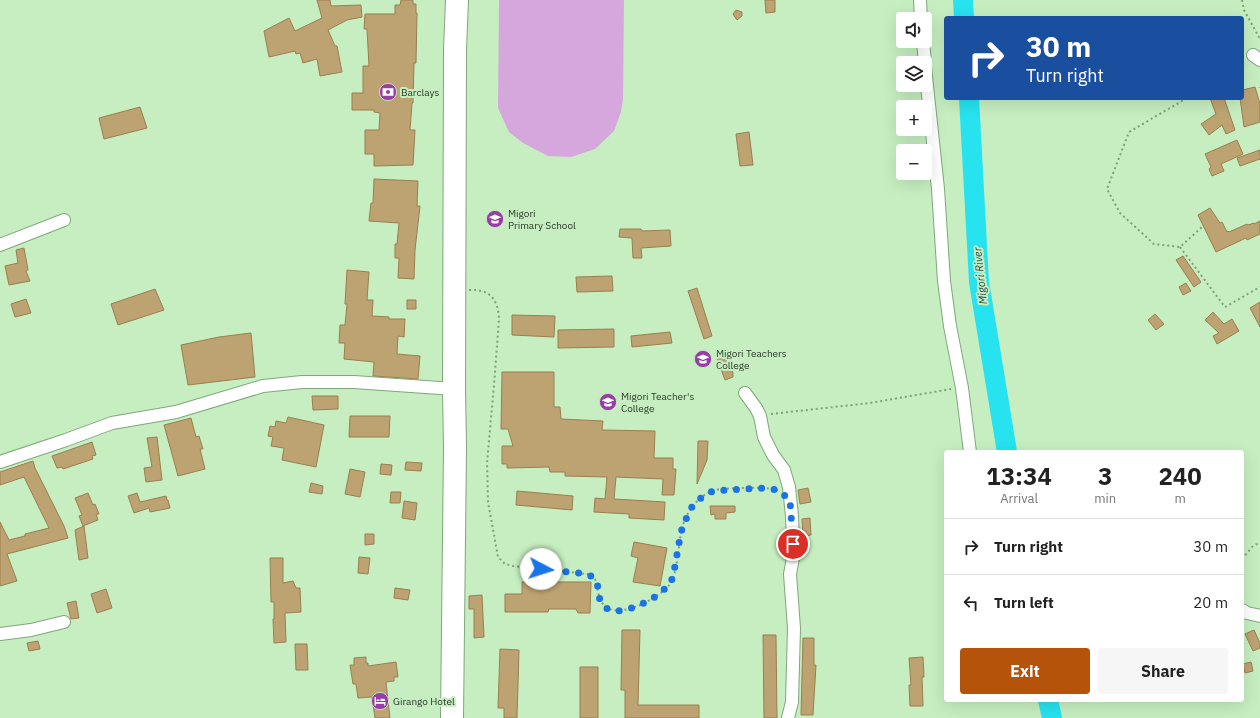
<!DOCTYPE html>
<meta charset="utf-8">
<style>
:root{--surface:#fff;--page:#f6f6f6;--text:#222;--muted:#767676;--line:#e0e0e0;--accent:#b45309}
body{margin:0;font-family:"IBM Plex Sans",sans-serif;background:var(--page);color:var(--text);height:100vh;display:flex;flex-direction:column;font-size:15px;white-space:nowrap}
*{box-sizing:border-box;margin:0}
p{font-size:13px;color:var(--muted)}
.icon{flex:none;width:22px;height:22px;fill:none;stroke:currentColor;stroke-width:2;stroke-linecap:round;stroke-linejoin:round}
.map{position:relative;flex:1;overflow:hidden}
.sheet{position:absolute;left:944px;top:450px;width:300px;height:252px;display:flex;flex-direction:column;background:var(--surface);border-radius:4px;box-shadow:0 4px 16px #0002}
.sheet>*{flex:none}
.guide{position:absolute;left:944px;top:16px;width:300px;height:84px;border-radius:4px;box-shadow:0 4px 16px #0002;background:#1a4fa0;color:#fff;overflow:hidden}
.fabs{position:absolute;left:896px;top:12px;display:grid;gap:8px}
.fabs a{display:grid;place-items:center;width:36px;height:36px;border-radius:4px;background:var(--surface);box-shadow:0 4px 16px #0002;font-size:20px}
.pin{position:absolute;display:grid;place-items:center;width:34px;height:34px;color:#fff;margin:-17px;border:2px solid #fff;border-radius:50%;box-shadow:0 1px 4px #0007}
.me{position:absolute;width:44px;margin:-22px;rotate:95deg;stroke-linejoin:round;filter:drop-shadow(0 0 3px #0008)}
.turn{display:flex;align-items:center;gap:14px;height:84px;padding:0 16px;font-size:18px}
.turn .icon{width:52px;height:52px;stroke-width:2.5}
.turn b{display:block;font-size:28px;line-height:34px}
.eta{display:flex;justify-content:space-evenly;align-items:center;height:68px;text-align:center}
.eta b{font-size:24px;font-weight:700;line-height:28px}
.primary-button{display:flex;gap:8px;margin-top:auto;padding:8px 16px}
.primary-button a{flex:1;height:46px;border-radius:4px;background:var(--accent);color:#fff;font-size:16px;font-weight:700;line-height:46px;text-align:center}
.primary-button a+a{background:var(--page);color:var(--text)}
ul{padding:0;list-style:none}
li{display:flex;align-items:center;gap:12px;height:56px;padding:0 16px;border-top:1px solid var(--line)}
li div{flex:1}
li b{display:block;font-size:15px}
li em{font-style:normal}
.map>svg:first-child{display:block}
.green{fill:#d5a7dc}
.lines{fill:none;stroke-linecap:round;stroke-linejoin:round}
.river{stroke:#26e3ef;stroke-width:20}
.building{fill:#bea372;stroke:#997f4e}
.street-casing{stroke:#81a67c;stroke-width:14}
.highway-casing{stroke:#81a67c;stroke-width:24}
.path{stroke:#819e7d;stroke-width:2;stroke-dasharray:2 3;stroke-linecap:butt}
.street{stroke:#fff;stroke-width:12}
.highway{stroke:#fff;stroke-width:22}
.route{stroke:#1a73e8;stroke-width:7;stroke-dasharray:0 12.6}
.labels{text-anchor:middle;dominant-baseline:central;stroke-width:4;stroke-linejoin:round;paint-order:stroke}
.poi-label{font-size:10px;fill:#293827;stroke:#c6eec1;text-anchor:start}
.water-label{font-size:11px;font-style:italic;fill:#2b4648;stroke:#c6eec1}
</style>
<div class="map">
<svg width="1260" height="718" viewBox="0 0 1260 718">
<rect width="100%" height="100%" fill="#c6eec1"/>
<path class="green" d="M499,0H624L623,99L621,112L614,131L595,149L571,157L548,156L523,143L509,132L498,108Z"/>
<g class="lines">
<path class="river" d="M963,0L964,18
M969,98L979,282L1007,452
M1048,700L1052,718"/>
</g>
<path class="building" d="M317,0H330L331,6L361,5L362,17L347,20L328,30L335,46H337L342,72L320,76L317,59L303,63L300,53L296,54L295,51L269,57L264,31L289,18L295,31L322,18Z
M401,0H413V4H416V13H417L416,63H414L413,103H412L410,130H415L413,165L374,166V154H365V130H379L380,113L374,112V110H352V93H363V66H369L367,29H364L365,14H395V5H400Z
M765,0H775V12L766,13Z
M736,10L742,12V16L737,20L733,14Z
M1255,87L1260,104V122L1244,127L1240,98H1242V90Z
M1210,98H1224L1235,130L1226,134L1222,125L1209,135L1201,124L1216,114Z
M140,107L147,128L104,139L99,118Z
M749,132L753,165L740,166L736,134Z
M1237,140L1243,154L1221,164L1224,171L1212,176L1209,169L1211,167L1205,154Z
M1260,150V159L1240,166L1237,158Z
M374,179L418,181L417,206H420L415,250L414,279L398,278L399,258H395V244H397L399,223L369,221L371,203H373Z
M1210,208L1220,223L1222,222L1227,232L1228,231L1229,232L1247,224L1248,225L1254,223V224L1260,221V234L1247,240L1246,238L1216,252L1198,215Z
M620,229H641L642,231L670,230L671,246L641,248L642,258H633L632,238L619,237Z
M24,248L28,270L26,271L30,281L9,285L5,266L18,263L16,250Z
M1183,256L1201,282L1194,287L1176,260Z
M347,270L369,272L367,300H373L372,316L389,317V319H405L404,337L398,336L397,354L420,356L418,379L373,376L374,362L344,359L345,343H339L340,325H345L347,304H345Z
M612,276L613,291L577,292L576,277Z
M1186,283L1191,291L1183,295L1179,287Z
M697,288L712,336L704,339L688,291Z
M155,289L164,310L118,325L111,304Z
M26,299L31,313L15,317L11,304Z
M407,300H416V309H407Z
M1260,302V327L1250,308Z
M1213,312L1224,324L1232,319L1239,331L1217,344L1213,336L1219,333L1205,320Z
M1155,314L1164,324L1156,330L1148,320Z
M512,315L555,316L554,337L512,335Z
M614,329V347L558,348V330Z
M670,332L672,343L632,347L631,336Z
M251,333L255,377L188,385L181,345L219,337Z
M724,350L733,373V377L725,380L715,353Z
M502,372H554V407H560L561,419L603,421L602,430L655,431L654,458H673V469H676L674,495H662L663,479L616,477L614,499L665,502L664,520L629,518V514L594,512L595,498L605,499L607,477L565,476V472H550L549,467L507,468V464H502V446H513L508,429H501Z
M312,396H338V409L313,410Z
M350,416H390L389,437H349Z
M288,417L324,425L316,467L282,460L284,448L271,446L273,437L268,436L270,426L275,427L276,421L286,423Z
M191,418L196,437L199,436L203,449H200L205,469L178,476L164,425Z
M157,437L162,480L146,482L144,468L152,467L147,438Z
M698,441H708L707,460L697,484Z
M92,442L96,455L92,456L93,459L63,469L62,467L57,468L52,456Z
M33,461L35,468L64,526L68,538L7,554L17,581L0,586V522L9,540L25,536V534L49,528L24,477L0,485V472Z
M406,462L422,463L421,471L405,470Z
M381,464L392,465L391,475L380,474Z
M350,469L365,472L360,497L345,494Z
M311,483L323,486L322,494L309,492Z
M808,488L811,502L800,504L798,490Z
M517,491L573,496L572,510L516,505Z
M391,492H401L400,503H390Z
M88,493L93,505L95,504L99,514H96L98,520L83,526L79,516L82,515L75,498Z
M137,493L140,502L166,496L167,500H168L170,508L150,512L149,508L134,513L128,496Z
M404,501L417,503L415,520L402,518Z
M710,506H735V512L726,513V519H715V514L711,515Z
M810,518L811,535L803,536L802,519Z
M84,526L88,558L79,560L75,530Z
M365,534H374V544L365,545Z
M634,542L667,548L660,586L633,582L638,558L631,556Z
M359,557L370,558L368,574L358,573Z
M270,558H283V583L293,581L296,588H300L301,612L285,613L286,642L274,643L273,619H274V602H271Z
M522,582H591L590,613H578L576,609H549L548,612H505V594H522Z
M395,588L410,590L408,600L394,598Z
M106,589L112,608L97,613L91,594Z
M482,595L484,637L474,638V609H469V596Z
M76,601L79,618L71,619L67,603Z
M622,630H640L638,705H699V718H625V690H621Z
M1254,630L1260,643V648L1253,651L1245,634Z
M763,635H776L777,718H764Z
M803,638H814V665H816L813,715H801Z
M38,641L40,649L29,651L27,643Z
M295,644H307L308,670H296Z
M500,649L519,650L517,718H504V708H498Z
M366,657V663H368V666L396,662L398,677H394V681L386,682L390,718H375L372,697L358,698L356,684H353L350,665H354V658Z
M923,657L924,677H922L923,706H910L909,685H911L909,658Z
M1251,662L1253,671L1245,673L1243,664Z
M580,667H598V718H580Z"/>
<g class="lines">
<defs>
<path id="street" d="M920,0L921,19
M923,41L925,63
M1253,55L1260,60
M925,67L938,189L944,281L950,326L962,388L970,452
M0,245L64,220
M745,393L756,408L760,416L764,437L773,455L784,470L789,487L792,516L793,544V558L790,574L794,628L792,702L788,718
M0,462L66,440L112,423L176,412L263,386L302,382H354L454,389
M1242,610L1247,613L1260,616
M0,634L31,630L64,622"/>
<path id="highway" d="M452,718L455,448L454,389L455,50L457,0"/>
</defs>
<use href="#street" class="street-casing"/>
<use href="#highway" class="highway-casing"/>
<path class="path" d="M1242,0L1244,10L1260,39
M1242,66L1247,65
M1260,87V88
M1187,98L1129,132L1107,189L1120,213L1154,244L1180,247L1202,227
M1180,247L1225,307L1260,287
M469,290C490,289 498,299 499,319L494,385L487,463L488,502L498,557L505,564L513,566L587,574L593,576L595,579C598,588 598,601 606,607C621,619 661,597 670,584C678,571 678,548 681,533C684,516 695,498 712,491C720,488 730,489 739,488C752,488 765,487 778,490
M771,414L870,403L951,389
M1242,559L1252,547L1260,542"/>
<use href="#street" class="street"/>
<use href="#highway" class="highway"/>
</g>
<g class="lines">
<path class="route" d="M541,569L587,574C605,582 593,597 605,607C618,618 648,602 659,594C665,589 670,584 673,577L681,532L690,509L701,498L713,491L759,488L778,490L790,500L793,544"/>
</g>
<defs>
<symbol id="bank-disc" viewBox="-11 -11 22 22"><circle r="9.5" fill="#983da7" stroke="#c6eec1"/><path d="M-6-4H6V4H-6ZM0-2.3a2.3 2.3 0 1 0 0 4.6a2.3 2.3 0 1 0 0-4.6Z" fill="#fff"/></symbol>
<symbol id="school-disc" viewBox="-11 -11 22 22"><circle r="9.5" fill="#983da7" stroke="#c6eec1"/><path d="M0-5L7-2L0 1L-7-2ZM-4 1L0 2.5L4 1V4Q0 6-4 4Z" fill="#fff"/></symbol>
<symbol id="university-disc" viewBox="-11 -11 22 22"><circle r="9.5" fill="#983da7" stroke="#c6eec1"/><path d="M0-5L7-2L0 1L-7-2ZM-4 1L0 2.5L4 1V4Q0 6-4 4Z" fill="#fff"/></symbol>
<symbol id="hotel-disc" viewBox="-11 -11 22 22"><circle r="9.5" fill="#983da7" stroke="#c6eec1"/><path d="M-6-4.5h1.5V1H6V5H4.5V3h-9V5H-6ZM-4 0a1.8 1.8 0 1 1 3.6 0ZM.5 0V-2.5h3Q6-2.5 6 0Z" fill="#fff"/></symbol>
</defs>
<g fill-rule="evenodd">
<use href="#bank-disc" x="378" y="82" width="20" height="20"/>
<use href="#school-disc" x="485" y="209" width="20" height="20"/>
<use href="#university-disc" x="693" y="349" width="20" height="20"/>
<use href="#university-disc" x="598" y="392" width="20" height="20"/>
<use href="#hotel-disc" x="370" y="691" width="20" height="20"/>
</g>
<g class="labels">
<g class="poi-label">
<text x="401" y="92">Barclays</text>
<text x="508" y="213">Migori<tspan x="508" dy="12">Primary School</tspan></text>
<text x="716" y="353">Migori Teachers<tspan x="716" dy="12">College</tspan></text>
<text x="621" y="396">Migori Teacher's<tspan x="621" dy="12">College</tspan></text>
<text x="393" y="701">Girango Hotel</text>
</g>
<g class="water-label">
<text transform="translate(980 276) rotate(-96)">Migori River</text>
</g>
</g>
</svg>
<div class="fabs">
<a><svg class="icon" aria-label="sound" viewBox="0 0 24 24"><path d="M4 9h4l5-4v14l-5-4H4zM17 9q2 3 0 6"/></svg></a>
<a><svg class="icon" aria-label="layers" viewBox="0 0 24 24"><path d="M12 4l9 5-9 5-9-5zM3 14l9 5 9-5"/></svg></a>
<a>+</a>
<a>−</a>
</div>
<div class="pin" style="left:793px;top:544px;background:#d93025"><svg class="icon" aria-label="arrive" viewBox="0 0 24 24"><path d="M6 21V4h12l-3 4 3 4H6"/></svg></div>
<svg class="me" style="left:541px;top:569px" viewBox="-20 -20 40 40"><circle r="19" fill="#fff"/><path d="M0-13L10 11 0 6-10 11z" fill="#1a73e8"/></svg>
<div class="guide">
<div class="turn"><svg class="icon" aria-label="right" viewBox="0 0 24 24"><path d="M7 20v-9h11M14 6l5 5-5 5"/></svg><div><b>30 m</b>Turn right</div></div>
</div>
<section class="sheet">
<div class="eta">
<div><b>13:34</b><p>Arrival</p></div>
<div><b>3</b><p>min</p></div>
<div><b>240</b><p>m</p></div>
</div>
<ul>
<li><svg class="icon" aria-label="right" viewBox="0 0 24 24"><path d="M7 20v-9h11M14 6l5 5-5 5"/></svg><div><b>Turn right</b></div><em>30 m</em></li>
<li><svg class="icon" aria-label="left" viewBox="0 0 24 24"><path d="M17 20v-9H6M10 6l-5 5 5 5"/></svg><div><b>Turn left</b></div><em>20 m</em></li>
</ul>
<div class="primary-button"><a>Exit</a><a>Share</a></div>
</section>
</div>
